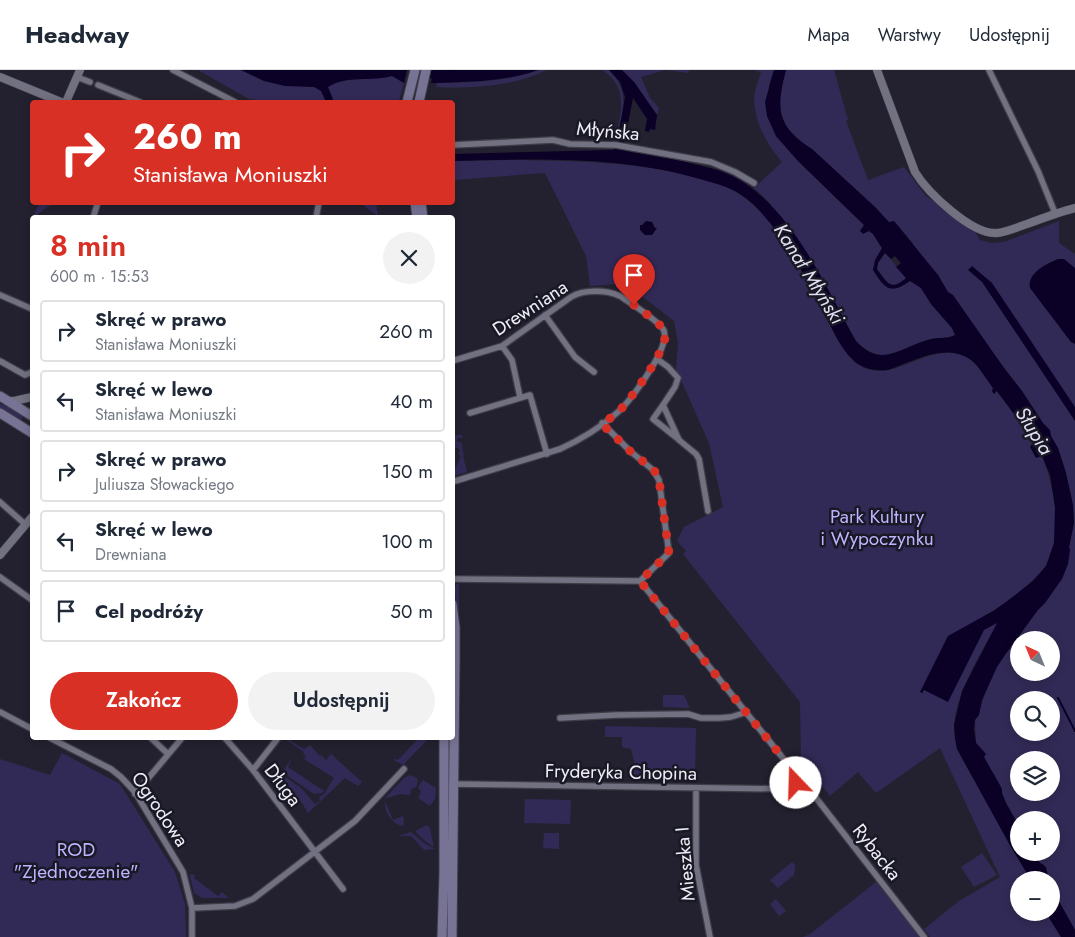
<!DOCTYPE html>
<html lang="pl">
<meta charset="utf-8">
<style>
:root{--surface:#fff;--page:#f2f2f3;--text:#1f2937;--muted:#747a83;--line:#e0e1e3;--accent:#d93025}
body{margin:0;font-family:Jost,sans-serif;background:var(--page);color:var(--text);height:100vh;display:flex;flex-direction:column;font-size:19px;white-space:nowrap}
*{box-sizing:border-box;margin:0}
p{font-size:16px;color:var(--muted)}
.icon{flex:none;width:28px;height:28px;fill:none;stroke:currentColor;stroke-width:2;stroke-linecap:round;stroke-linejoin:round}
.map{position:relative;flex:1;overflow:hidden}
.details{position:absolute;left:30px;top:145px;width:425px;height:525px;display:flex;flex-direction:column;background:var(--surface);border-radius:5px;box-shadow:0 2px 8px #0003}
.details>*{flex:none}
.top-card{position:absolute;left:30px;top:30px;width:425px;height:105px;border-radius:5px;box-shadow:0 2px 8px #0003;background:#d93025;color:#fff;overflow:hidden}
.needle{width:32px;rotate:317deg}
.fabs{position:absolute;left:1010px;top:561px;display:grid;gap:10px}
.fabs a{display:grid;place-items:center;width:50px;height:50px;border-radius:50%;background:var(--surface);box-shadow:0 2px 8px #0003;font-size:25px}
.pin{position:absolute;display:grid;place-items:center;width:42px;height:42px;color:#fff;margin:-51px -21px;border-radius:50% 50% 50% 0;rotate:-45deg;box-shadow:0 0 5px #0007}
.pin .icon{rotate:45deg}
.me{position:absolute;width:55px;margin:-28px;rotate:339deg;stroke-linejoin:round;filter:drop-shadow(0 0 4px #0008)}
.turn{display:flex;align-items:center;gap:18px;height:105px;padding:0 20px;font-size:22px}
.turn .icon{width:65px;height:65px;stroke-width:2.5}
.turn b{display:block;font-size:35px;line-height:42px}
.round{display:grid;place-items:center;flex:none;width:52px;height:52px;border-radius:26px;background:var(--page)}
.head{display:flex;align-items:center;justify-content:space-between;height:85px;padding:0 20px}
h1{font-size:30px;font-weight:600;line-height:38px;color:var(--accent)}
.action{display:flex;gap:10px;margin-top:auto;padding:10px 20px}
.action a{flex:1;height:58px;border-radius:30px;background:var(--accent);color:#fff;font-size:20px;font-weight:600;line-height:58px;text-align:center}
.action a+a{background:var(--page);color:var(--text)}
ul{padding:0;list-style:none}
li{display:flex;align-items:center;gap:15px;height:62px;margin:0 10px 8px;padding:0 10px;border:2px solid var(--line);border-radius:5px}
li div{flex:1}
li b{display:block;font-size:19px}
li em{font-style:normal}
header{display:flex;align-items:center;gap:30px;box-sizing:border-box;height:70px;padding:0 25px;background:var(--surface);border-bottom:1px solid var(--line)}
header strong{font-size:24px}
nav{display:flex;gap:28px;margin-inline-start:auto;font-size:18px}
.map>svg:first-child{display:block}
.green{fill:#322a56;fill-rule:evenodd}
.water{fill:#0b0026;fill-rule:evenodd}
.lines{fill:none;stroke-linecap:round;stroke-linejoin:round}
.stream{stroke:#0b0026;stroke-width:2}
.river{stroke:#0b0026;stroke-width:12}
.minor-casing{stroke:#3e3c48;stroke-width:8}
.tertiary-casing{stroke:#3e3c48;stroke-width:9}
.secondary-casing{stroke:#3e3c48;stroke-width:11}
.minor{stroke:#727181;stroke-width:5.5}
.tertiary{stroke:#727181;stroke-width:8}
.secondary{stroke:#777395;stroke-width:9}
.route{stroke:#d93025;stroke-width:9;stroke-dasharray:0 16.2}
.labels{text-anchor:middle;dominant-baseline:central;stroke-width:5;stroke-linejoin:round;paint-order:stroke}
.street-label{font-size:19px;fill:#efeef7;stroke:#191825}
.park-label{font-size:19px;fill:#bdb3fe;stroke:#191825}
.water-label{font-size:20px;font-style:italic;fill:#e2e1f4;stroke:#191825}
</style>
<header>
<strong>Headway</strong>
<nav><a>Mapa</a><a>Warstwy</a><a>Udostępnij</a></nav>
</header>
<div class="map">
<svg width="1075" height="867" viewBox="0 0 1075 867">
<rect width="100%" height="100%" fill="#23212f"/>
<path class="green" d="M198,0H397L398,9L404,13L399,30L396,32H256L254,29H249Z
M538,0H547C514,16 472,19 436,17L437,13C471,12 506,12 538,0Z
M602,0H609C632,23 622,42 617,71H616C620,43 630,18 602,0Z
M622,0H689L688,3L665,0L641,7L650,28L659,38L657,45L634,12Z
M754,0H774L769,14L767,46L776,66L798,91L864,155L860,161H869L873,164L880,176L906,208L921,218L931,234L952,258L955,265L950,268L931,269L897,282L880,286L862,278L856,271L818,203L794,165L767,130L754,118L782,92C767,75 755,53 754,29C754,20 759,10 761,2Z
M786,0H834L848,50L846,51L868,110L904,97L926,126L974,160L980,170L991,173L1004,172L1059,151V173L1075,184V860L1051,817V810H1048C1047,801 1048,796 1040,793L1034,783L1051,782V750H1019V756L1006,733L1002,723V719L994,704L988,696L980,677L976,673L975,650L978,646L991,604L1069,477L1074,453L1073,435L1066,403L1058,378L1022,321L996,287L970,255L953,225L948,223L938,205L912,175L913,173L894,151L889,153L875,137L812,79C776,56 776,38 786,0ZM1019,570H1051V602H1019ZM1019,630H1051V662H1019ZM1019,690H1051V722H1019Z
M518,90C580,91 639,92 698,108C717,114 730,116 746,129C772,148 787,177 803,204C816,227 838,279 858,294C893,320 934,262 972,291C980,297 987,310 993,318L994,324L996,321C1012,342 1031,361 1036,387L1042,386C1054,417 1062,458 1049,490C1043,503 1030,511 1022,521C998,550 955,619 954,656C954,664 955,671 957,679L1011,777L1031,810H1019V842L1046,843L1061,867H930L924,859L959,831L1000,807L940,678L876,723L858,702L830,726L801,690L800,632L683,484L686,481L677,471L684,457L723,437L709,373L676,299L678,273L674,251L621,210L616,214L590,216L586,186L545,103L453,110L452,91Z
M367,132L376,133L378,146L364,136Z
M39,133H53L38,144L40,147H33Z
M0,334L12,337L24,345L20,351L0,339Z
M453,365H462L463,368H458L456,371L462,373L464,390L467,402L454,406L453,403L461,386L458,384L460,380L458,378L453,377Z
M459,513V546H458L454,519L456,515Z
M663,625H684L690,638L663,637Z
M605,656L696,658L695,708H634V691L631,679L622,677V667H605Z
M286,668L304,679L310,675L320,686L321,685L326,690L331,684L362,712L358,716L345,708L308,743L302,733L279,705L281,704L301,718L315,734L320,731L319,727L324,724L334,708L304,689L306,686L303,684L304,682L285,669Z
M419,668H429L404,694L408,697L395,691L394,688L398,690Z
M62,683L120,714L175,802L185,834L186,867H0V689L50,705Z
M292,688L288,697L324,721L322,723L314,724L282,702Z
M410,705L417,708V711H418L416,717L411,719L410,725L400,724L384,729L404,708Z
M423,710L436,718L435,729L430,736L418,728L421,722L418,717Z
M525,729L571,730L570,754L524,753Z
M385,731L393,750L403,746L404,750L403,756C392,754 384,742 385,731Z
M427,755L430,758L434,777L425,771L415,761Z
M411,762L425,774L435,779L424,780L411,766H398Z
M544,763H559V779L543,778Z
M982,783L997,805L974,817L961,797Z
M792,792L795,795L794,805L778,818L770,810Z
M191,804L195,805L194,808L218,826L222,822L229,828H202L194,823L190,806Z
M876,812L920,867H803L810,864Z
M776,829L786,841L779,846L770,834Z"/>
<path class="water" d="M241,0H407L404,13L392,6C371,12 347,5 328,17L334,32H326L321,21L314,17L285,16L264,11Z
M434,0H538C504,12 467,12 431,13Z
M609,0H622L634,12L657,45L655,60L650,59L649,62L645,61L647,49L633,28L623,79L639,83L642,81L718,100C787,124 822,211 856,271C883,300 901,276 931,269C939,267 947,269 955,265L952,258L931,234L921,218L910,211C890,225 885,219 873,200L875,190L882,178L873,164L869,161L863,164L860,161L864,155L798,91L776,66L767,46L765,32L774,0H786C776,38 776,56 812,79L875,137L889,152L894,151L938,205L948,222L953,225L1004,298L1022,321L1043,353L1050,360L1051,366L1058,378L1066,403L1073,435L1074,453L1069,477L1070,480L1068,494L1062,509L1045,533L1038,540L1005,585L997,597L982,630L979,645L975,650L974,659L976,673L986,684L984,687L1002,719V723L1006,733L1019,756V782L1034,783L1040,793C1048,796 1047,802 1048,810H1031L1011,777L957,679L955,668L954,655L962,621L997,553L984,560L948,632L924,620L922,623L920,622L948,566L993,541L1006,532L1033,511L1046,496L1054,473L1055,437L1050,405L1042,386L1036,388L1030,377L1033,373L1028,363L997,321L994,324L992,321L993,318C987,310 978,295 971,290C946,272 914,291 888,300C875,301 862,299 853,290C838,276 831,255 822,238C803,203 784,166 756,137C737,118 721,115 696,108C618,86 534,89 453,91L452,84L613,80L616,78L625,27L620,12ZM885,183L891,189L895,186L901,193L896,197L906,208C890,222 887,212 877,199L878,193Z
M646,151L652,152L655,158H657L652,165H645L640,160V155H642Z
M1058,189H1064L1075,198V274L1071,272L1030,218C1027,203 1046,194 1058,189Z
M972,196L992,213L1075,337V351L982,212L968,200Z
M1051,817L1075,860V867H1061L1046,843L1051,842Z"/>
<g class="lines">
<path class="stream" d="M1058,628L1075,661"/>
<path class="river" d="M416,0L450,5"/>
<defs>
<path id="minor" d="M173,0L235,32
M989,0L1038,101L1055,143
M77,7L90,12
M98,15L140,32
M452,75L553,70L570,74L616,75L711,92L735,102L754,113
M93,148L98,132
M316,148L319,132
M0,225L32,239
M545,245L575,287L594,302
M502,276L512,290L520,327
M657,289L668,297L678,308L675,317L663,335L679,370L696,384L699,389L708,441
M0,291L25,305L32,302
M452,291L502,276L571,227C584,219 607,220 620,226C629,232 662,253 664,261C670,278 631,330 618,342C601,357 580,370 560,379L452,412
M663,335L653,349L677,368
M470,343L530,325L547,384
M602,353L630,381L653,400L659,410L669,483L640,511
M0,432L26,455
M0,507L32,530
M452,509L640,511
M640,511L799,708
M0,642L32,659
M560,648L616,645L688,644L701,648H719L731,647L747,642
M50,668L111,699L121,707L135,722L183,802L192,838V867
M151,668L168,684
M225,668L253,700L343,819
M253,700L278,668
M452,714L789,719L797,717L802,718L806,715
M806,715L924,867
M696,718V795L710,867
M135,724L182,668
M192,838L235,836L253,829L355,751L404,699"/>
<path id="tertiary" d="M877,0L915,102C928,123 972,165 997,163C1007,162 1018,157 1027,154C1043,148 1059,142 1075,138
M0,7L61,32
M66,32L80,0
M8,331H14L32,327
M0,485L32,447"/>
<path id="secondary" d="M407,32L415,0
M419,32L426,0
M415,132L417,148
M421,132L423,148
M0,326L32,346
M0,343L32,363
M442,867L444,803V668
M452,867L455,590V557L452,534"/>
</defs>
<use href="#minor" class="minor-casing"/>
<use href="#tertiary" class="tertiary-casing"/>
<use href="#secondary" class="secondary-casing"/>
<use href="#minor" class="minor"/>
<use href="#tertiary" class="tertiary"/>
<use href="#secondary" class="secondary"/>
</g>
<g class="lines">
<path class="route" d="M634,235C641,241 663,254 665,263C668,279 632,327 621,339C615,345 609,349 602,354L630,381L654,400L659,410L669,483L640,511L799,708L796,713"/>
</g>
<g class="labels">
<g class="street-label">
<text transform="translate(608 61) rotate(5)">Młyńska</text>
<text transform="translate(530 238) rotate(-33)">Drewniana</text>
<text transform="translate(621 702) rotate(1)">Fryderyka Chopina</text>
<text transform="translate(283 715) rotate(53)">Długa</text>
<text transform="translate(160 739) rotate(56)">Ogrodowa</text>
<text transform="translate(877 782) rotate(52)">Rybacka</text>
<text transform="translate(685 794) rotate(-95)">Mieszka I</text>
</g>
<g class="park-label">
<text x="877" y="446">Park Kultury<tspan x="877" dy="22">i Wypoczynku</tspan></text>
<text x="76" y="779">ROD<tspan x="76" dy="22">"Zjednoczenie"</tspan></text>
</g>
<g class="water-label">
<text transform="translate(809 204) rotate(58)">Kanał Młyński</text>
<text transform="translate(1034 361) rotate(58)">Słupia</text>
</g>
</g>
</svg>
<div class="fabs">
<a><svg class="needle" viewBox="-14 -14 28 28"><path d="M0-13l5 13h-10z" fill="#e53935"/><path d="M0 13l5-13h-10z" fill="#747a83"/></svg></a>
<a><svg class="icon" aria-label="search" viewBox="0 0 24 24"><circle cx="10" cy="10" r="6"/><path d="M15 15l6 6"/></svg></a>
<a><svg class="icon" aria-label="layers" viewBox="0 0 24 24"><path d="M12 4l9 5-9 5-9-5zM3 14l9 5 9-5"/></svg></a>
<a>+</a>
<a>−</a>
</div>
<div class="pin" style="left:634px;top:235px;background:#d93025"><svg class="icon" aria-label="arrive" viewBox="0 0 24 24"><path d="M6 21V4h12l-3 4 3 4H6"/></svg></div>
<svg class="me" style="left:796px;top:713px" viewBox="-20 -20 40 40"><circle r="19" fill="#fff"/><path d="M0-13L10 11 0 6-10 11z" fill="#d93025"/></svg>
<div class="top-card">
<div class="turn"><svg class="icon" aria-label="right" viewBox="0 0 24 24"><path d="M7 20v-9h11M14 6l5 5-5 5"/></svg><div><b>260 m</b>Stanisława Moniuszki</div></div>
</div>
<section class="details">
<div class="head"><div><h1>8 min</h1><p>600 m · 15:53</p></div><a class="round"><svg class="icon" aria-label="close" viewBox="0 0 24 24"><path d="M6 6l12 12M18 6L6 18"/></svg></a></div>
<ul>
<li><svg class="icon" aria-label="right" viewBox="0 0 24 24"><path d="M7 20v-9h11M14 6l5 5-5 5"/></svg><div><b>Skręć w prawo</b><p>Stanisława Moniuszki</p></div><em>260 m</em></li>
<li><svg class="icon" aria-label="left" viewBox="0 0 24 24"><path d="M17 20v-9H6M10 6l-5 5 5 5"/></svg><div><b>Skręć w lewo</b><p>Stanisława Moniuszki</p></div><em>40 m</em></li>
<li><svg class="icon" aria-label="right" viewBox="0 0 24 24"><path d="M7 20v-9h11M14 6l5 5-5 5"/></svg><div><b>Skręć w prawo</b><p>Juliusza Słowackiego</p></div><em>150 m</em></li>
<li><svg class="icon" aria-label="left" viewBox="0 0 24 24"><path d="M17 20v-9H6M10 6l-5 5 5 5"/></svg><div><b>Skręć w lewo</b><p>Drewniana</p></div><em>100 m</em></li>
<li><svg class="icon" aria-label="arrive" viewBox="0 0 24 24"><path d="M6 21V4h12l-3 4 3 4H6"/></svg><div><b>Cel podróży</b></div><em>50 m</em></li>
</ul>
<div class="action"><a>Zakończ</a><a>Udostępnij</a></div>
</section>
</div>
